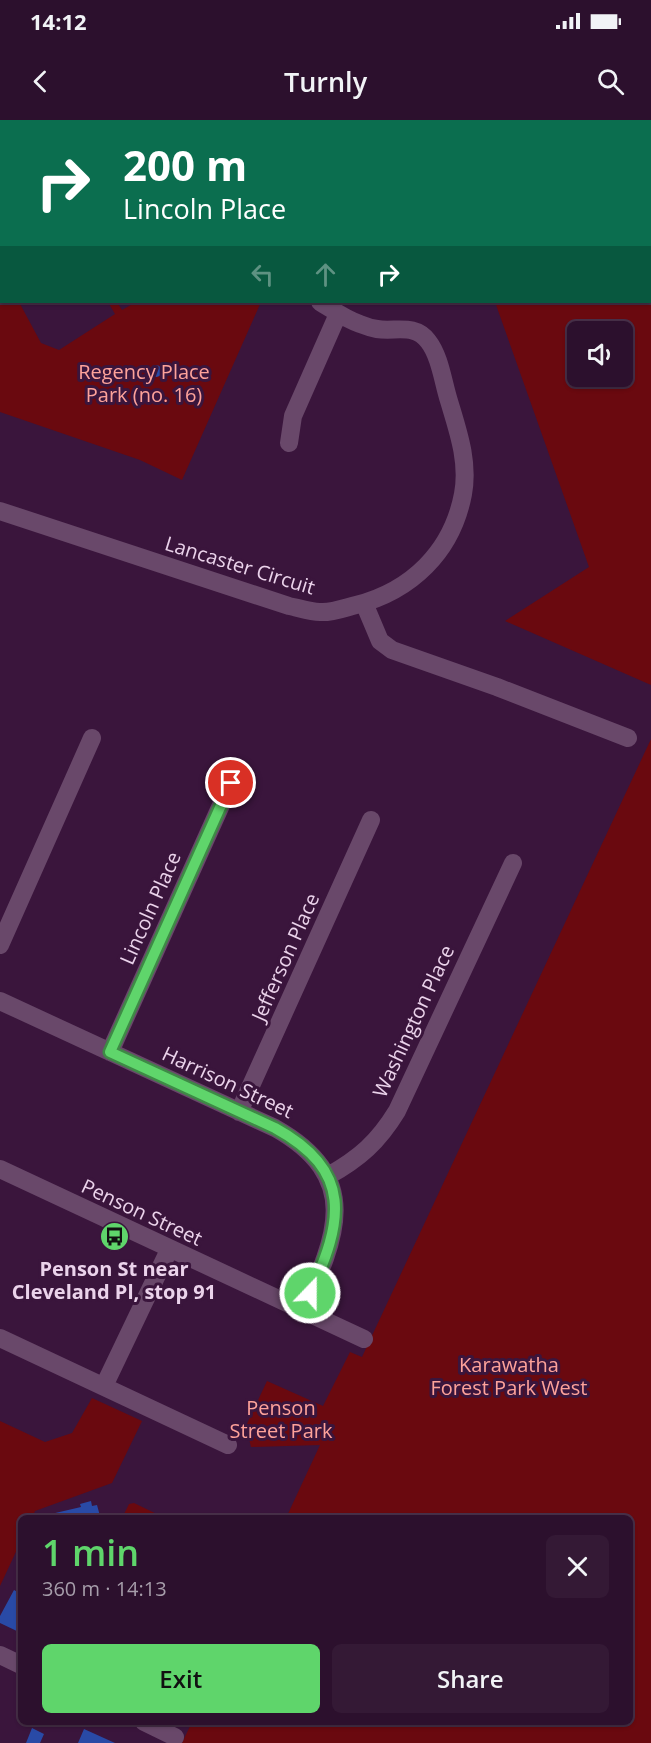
<!DOCTYPE html>
<meta charset="utf-8">
<style>
:root{--surface:#2c102d;--page:#341935;--text:#f1f3f6;--muted:#a69daa;--line:#483049;--accent:#5fd56b}
body{margin:0;font-family:"Open Sans",sans-serif;background:var(--page);color:var(--text);height:100vh;display:flex;flex-direction:column;font-size:22px;white-space:nowrap}
*{box-sizing:border-box;margin:0}
p{font-size:20px;color:var(--muted)}
.icon{flex:none;width:33px;height:33px;fill:none;stroke:currentColor;stroke-width:2;stroke-linecap:round;stroke-linejoin:round}
.map{position:relative;flex:1;overflow:hidden}
.drawer{position:absolute;left:18px;top:1395px;width:615px;height:210px;display:flex;flex-direction:column;background:var(--surface);border-radius:9px;box-shadow:0 2px 4px #0004,0 0 0 2px var(--line)}
.drawer>*{flex:none}
.guide{position:absolute;left:0px;top:0px;width:651px;height:183px;box-shadow:0 2px 4px #0004,0 0 0 2px var(--line);background:#0b6e4f;color:#fff;overflow:hidden}
.controls{position:absolute;left:567px;top:201px;display:grid;gap:12px}
.controls a{display:grid;place-items:center;width:66px;height:66px;border-radius:9px;background:var(--surface);box-shadow:0 2px 4px #0004,0 0 0 2px var(--line);font-size:30px}
.pin{position:absolute;display:grid;place-items:center;width:51px;height:51px;color:#fff;margin:-26px;border:3px solid #fff;border-radius:50%;box-shadow:0 2px 6px #0007}
.me{position:absolute;width:66px;margin:-33px;rotate:22deg;stroke-linejoin:round;filter:drop-shadow(0 0 4px #0008)}
.turn{display:flex;align-items:center;gap:21px;height:126px;padding:0 24px;font-size:27px}
.turn .icon{width:78px;height:78px;stroke-width:2.5}
.turn b{display:block;font-size:42px;line-height:51px}
.lanes{display:flex;align-items:center;height:57px;padding:0 24px;background:#0003;justify-content:center;gap:30px;direction:ltr}
.lanes .off{opacity:.35}
.round{display:grid;place-items:center;flex:none;width:63px;height:63px;border-radius:9px;background:var(--page)}
.head{display:flex;align-items:center;justify-content:space-between;height:102px;padding:0 24px}
h1{font-size:36px;font-weight:600;line-height:45px;color:var(--accent)}
.cta{display:flex;gap:12px;margin-top:auto;padding:12px 24px}
.cta a{flex:1;height:69px;border-radius:9px;background:var(--accent);color:#111;font-size:24px;font-weight:600;line-height:69px;text-align:center}
.cta a+a{background:var(--page);color:var(--text)}
.status{display:flex;justify-content:space-between;align-items:center;height:42px;padding:0 30px;background:var(--surface);direction:ltr}
.status svg{height:16px;fill:currentColor}
header{display:flex;justify-content:space-between;align-items:center;height:78px;padding:0 24px;background:var(--surface);font-size:27px;font-weight:600}
.map>svg:first-child{display:block}
.green{fill:#6a090f;fill-rule:evenodd}
.building{fill:#294aa6}
.lines{fill:none;stroke-linecap:round;stroke-linejoin:round}
.minor{stroke:#69486a;stroke-width:18}
.route-casing{stroke:#3e8a46;stroke-width:15}
.route{stroke:#5fd56b;stroke-width:10}
.labels{text-anchor:middle;dominant-baseline:central;stroke-width:6;stroke-linejoin:round;paint-order:stroke}
.park-label{font-size:20px;fill:#fea29a;stroke:#3a153c}
.street-label{font-size:20px;fill:#ebd3eb;stroke:#3a153c}
.poi-label{font-size:20px;font-weight:bold;fill:#ebd3eb;stroke:#3a153c}
</style>
<div class="status"><b>14:12</b><svg viewBox="0 0 49 12"><path d="M0 12V9h3v3zM5 12V6h3v6zM10 12V3h3v9zM15 12V0h3v12zM26 1h20v11H26zM47 4h2v5h-2z"/></svg></div>
<header><svg class="icon" aria-label="back" viewBox="0 0 24 24"><path d="M15 5l-7 7 7 7"/></svg>Turnly<svg class="icon" aria-label="search" viewBox="0 0 24 24"><circle cx="10" cy="10" r="6"/><path d="M15 15l6 6"/></svg></header>
<div class="map">
<svg width="651" height="1623" viewBox="0 0 651 1623">
<rect width="100%" height="100%" fill="#3a153c"/>
<path class="green" d="M282,0H651V565L505,501L589,447L495,182H650V2ZM578,212H622V256H578Z
M0,147L2,182H19L41,223L59,230L115,194L108,182H117L122,190L136,182H261L182,360L140,340L0,292Z
M651,619V1623H182L192,1602H630V1398H286L320,1325L251,1327L246,1306L267,1261L323,1286L350,1232L362,1237Z
M92,1278L142,1301L112,1363L35,1391L32,1398H21V1421L0,1466V1301L45,1322L72,1313Z
M134,1383L165,1398H122L129,1384Z"/>
<path class="building" d="M150 251a6 6 0 1 1 12 0a6 6 0 1 1-12 0Z
M91,1381L92,1386L97,1385L100,1396L52,1398L51,1394L81,1387L80,1384Z
M14,1470L21,1474V1513L0,1503V1496Z
M32,1608L44,1614L40,1623H26Z
M84,1609L115,1623H78Z"/>
<g class="lines">
<path class="minor" d="M193,0L194,2
M0,31H2
M289,323L293,296L338,194
M0,391L289,486C299,488 310,492 320,492C332,493 344,488 356,485C411,471 452,432 463,374C469,342 458,311 449,281C443,262 440,236 428,221C415,203 395,212 377,209C371,208 365,206 360,204C345,199 333,190 320,182
M364,483L380,521L392,530L497,567L628,618
M0,825L92,618
M0,881L275,1008C362,1057 338,1116 302,1191
M110,932L231,663
M239,992L371,700
M0,1049L364,1219
M328,1056C360,1038 378,1022 397,991L513,743
M0,1218L228,1325
M104,1266L169,1130
M0,1535L21,1545
M144,1602L175,1617"/>
</g>
<g class="lines">
<defs>
<path id="route" d="M231,663L110,932L275,1008C354,1051 343,1102 310,1173"/>
</defs>
<use href="#route" class="route-casing"/>
<use href="#route" class="route"/>
</g>
<defs>
<symbol id="bus-disc" viewBox="-11 -11 22 22"><circle r="9.5" fill="#5fd56b" stroke="#3a153c"/><path d="M-5-6H5V4H4V6H2V4H-2V6H-4V4H-5ZM-3.5-4V0h7V-4ZM-3.5 1.2v1.5H-2V1.2ZM2 1.2v1.5H3.5V1.2Z" fill="#111"/></symbol>
</defs>
<g fill-rule="evenodd">
<use href="#bus-disc" x="98" y="1100" width="33" height="33"/>
</g>
<g class="labels">
<g class="park-label">
<text x="144" y="251">Regency Place<tspan x="144" dy="23">Park (no. 16)</tspan></text>
<text x="509" y="1244">Karawatha<tspan x="509" dy="23">Forest Park West</tspan></text>
<text x="281" y="1287">Penson<tspan x="281" dy="23">Street Park</tspan></text>
</g>
<g class="street-label">
<text transform="translate(240 445) rotate(17)">Lancaster Circuit</text>
<text transform="translate(150 788) rotate(-66)">Lincoln Place</text>
<text transform="translate(285 837) rotate(-66)">Jefferson Place</text>
<text transform="translate(413 901) rotate(-65)">Washington Place</text>
<text transform="translate(228 962) rotate(25)">Harrison Street</text>
<text transform="translate(142 1092) rotate(25)">Penson Street</text>
</g>
<g class="poi-label">
<text x="114" y="1148">Penson St near<tspan x="114" dy="23">Cleveland Pl, stop 91</tspan></text>
</g>
</g>
</svg>
<div class="controls">
<a><svg class="icon" aria-label="sound" viewBox="0 0 24 24"><path d="M4 9h4l5-4v14l-5-4H4zM17 9q2 3 0 6"/></svg></a>
</div>
<div class="pin" style="left:231px;top:663px;background:#d93025"><svg class="icon" aria-label="arrive" viewBox="0 0 24 24"><path d="M6 21V4h12l-3 4 3 4H6"/></svg></div>
<svg class="me" style="left:310px;top:1173px" viewBox="-20 -20 40 40"><circle r="17" fill="#5fd56b" stroke="#fff" stroke-width="3"/><path d="M0-11L8 9 0 5-8 9z" fill="#fff"/></svg>
<div class="guide">
<div class="turn"><svg class="icon" aria-label="right" viewBox="0 0 24 24"><path d="M7 20v-9h11M14 6l5 5-5 5"/></svg><div><b>200 m</b>Lincoln Place</div></div>
<div class="lanes"><svg class="icon off" aria-label="left" viewBox="0 0 24 24"><path d="M17 20v-9H6M10 6l-5 5 5 5"/></svg><svg class="icon off" aria-label="ahead" viewBox="0 0 24 24"><path d="M12 20V5M6 11l6-6 6 6"/></svg><svg class="icon" aria-label="right" viewBox="0 0 24 24"><path d="M7 20v-9h11M14 6l5 5-5 5"/></svg></div>
</div>
<section class="drawer">
<div class="head"><div><h1>1 min</h1><p>360 m · 14:13</p></div><a class="round"><svg class="icon" aria-label="close" viewBox="0 0 24 24"><path d="M6 6l12 12M18 6L6 18"/></svg></a></div>
<div class="cta"><a>Exit</a><a>Share</a></div>
</section>
</div>
